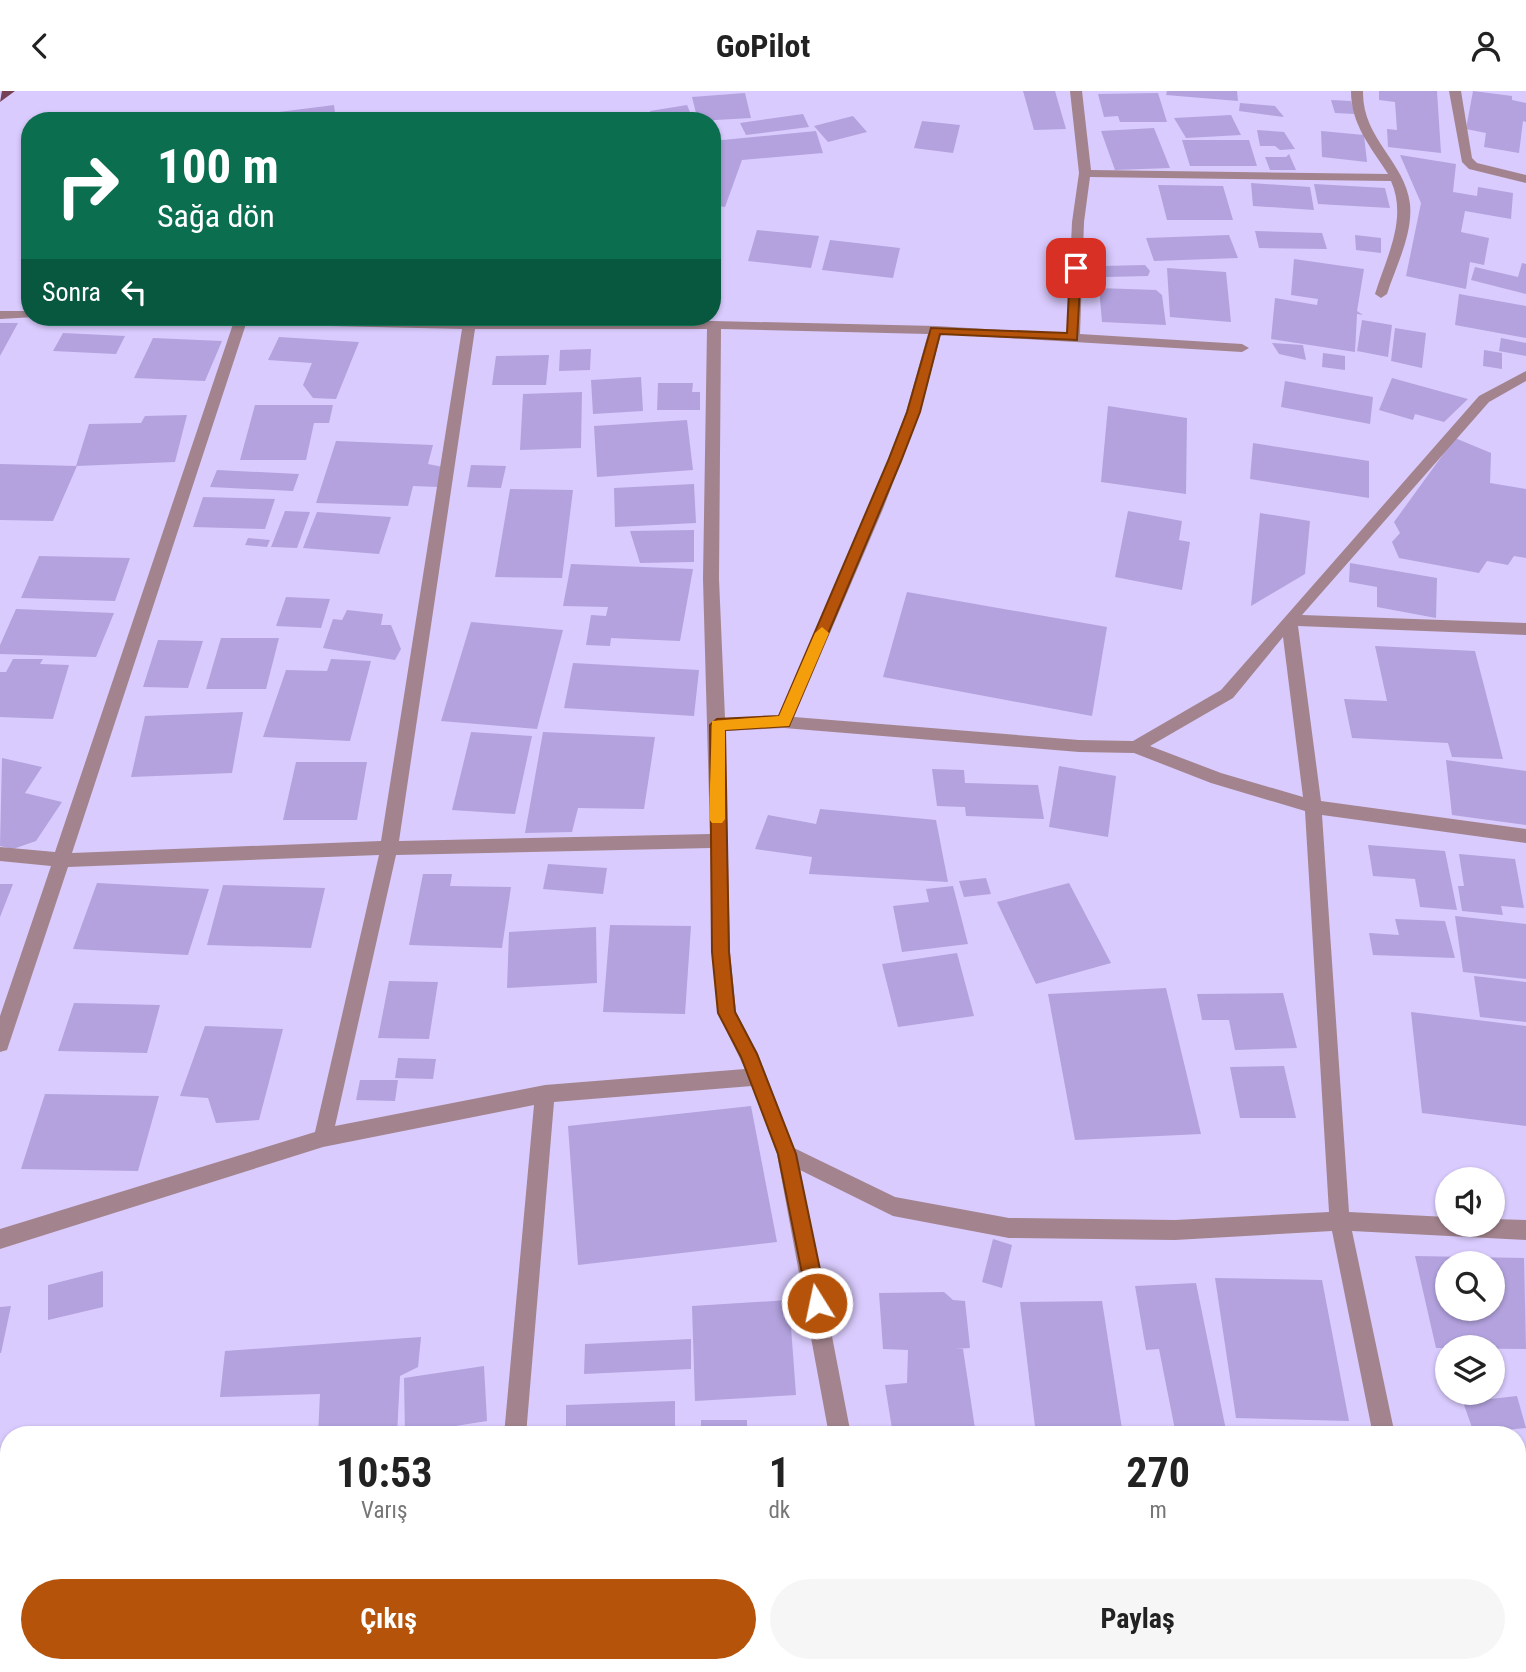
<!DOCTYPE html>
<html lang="tr">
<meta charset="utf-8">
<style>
:root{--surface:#fff;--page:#f6f6f6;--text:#222;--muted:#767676;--accent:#b45309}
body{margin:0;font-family:"Roboto Condensed",sans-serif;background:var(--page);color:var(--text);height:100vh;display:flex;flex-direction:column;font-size:26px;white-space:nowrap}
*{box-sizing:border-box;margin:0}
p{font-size:23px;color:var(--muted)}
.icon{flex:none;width:38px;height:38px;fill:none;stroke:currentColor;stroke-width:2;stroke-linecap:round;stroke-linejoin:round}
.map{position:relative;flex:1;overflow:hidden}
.details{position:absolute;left:0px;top:1335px;width:1526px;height:247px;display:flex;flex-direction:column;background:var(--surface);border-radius:28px 28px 0 0;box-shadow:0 2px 5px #0004}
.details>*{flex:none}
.banner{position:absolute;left:21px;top:21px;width:700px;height:214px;border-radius:28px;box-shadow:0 2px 5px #0004;background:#0b6e4f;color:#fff;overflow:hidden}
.controls{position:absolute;left:1435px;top:1076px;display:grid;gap:14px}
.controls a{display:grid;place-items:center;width:70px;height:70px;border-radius:50%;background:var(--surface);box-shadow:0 2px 5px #0004;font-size:35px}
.pin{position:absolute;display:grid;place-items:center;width:60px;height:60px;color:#fff;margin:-30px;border-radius:14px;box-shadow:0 4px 10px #0006}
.me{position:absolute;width:77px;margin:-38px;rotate:350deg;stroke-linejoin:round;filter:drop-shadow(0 0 5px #0008)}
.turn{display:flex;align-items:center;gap:24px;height:147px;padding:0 21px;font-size:32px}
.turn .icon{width:91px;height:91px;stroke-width:2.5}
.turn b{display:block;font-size:49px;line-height:60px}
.then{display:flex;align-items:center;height:66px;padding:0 21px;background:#0003;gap:14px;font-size:26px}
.eta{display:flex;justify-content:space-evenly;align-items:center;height:119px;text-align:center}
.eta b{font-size:42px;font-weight:700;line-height:49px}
.button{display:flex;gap:14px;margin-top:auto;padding:14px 21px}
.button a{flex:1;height:80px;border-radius:42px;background:var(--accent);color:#fff;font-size:28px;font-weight:700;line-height:80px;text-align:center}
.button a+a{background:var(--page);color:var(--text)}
header{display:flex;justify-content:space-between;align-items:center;height:91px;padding:0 21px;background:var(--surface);font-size:32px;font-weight:700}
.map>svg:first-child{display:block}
.building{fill:#b3a2de;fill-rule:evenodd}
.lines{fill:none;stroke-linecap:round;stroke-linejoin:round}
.minor{fill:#a3848e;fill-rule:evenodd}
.major{fill:#754255;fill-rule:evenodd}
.route{fill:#b45309;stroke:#753606;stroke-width:2}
.slow{fill:#f59e0b}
</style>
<header><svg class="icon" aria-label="back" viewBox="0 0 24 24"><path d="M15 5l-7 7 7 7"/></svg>GoPilot<svg class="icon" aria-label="person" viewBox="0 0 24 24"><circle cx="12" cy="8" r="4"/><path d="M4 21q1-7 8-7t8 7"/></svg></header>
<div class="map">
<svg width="1526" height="1581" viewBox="0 0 1526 1581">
<rect width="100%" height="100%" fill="#d9cbfd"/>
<path class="building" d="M1023,0H1055L1066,38L1034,39Z
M1167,0H1237L1238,10L1166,4Z
M1379,0H1437L1441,62L1388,56L1387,38L1397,39L1395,11L1379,9Z
M1473,0L1512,5V9L1526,12V31L1523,30L1519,62L1484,56L1486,42L1466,38Z
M745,2L751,27L698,30L692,6Z
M1158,2L1167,31H1120L1118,25L1104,26L1098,3Z
M1331,9L1351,10L1355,23L1335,22Z
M1240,12L1275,15L1284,26L1239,20Z
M334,14L336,30H271V22Z
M687,14L692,26L678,30H654L650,20Z
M803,23L809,36L746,44L740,32Z
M1231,24L1241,44L1186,47L1174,27Z
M853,25L867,41L828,51L814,35Z
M922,30L960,34L953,62L914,57Z
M1154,37L1170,77L1115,79L1101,40Z
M1257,39L1284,41L1295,58L1280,59L1275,55H1260Z
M816,40L823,62L742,69L725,116L712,114V50Z
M1321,40L1364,44L1367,71L1322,66Z
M1182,49H1249L1257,75H1190Z
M1289,63L1296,79H1270L1265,66H1286Z
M1400,64L1456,73L1453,101L1477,105L1478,96L1513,102L1511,128L1465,120L1461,141L1489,147L1484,174L1470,171L1466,198L1406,185L1421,112Z
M1251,92L1310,96L1314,119L1253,115Z
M1314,93L1385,97L1390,117L1318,113Z
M1158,94L1223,95L1233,129H1167Z
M757,139L819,145L811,177L748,170Z
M1255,140L1322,142L1327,158L1259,157Z
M1229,144L1238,167L1154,170L1146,147Z
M1355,144L1381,147V162L1356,159Z
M830,149L900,157L893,187L822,179Z
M1294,168L1364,178L1357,220L1363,224L1357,223L1355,261L1271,248L1275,207L1317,214L1318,208L1291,204Z
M1522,172L1526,173V203L1471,189L1475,176L1518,186Z
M1145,174L1150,180L1148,185L1106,186L1103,175Z
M1167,177L1226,181L1231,231L1170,226Z
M1099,197L1156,199L1162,204L1166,234L1102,231Z
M1459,203L1526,215V247L1455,234Z
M430,226H509V229L429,230Z
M1362,229L1392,234L1388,266L1357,260Z
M0,232H18L0,265Z
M1395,237L1426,242L1422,277L1391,270Z
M63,242L125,245L116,263L53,260Z
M279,246L359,251L336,308L313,307L303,294L312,272L268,269Z
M153,247L222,250L205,290L134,287Z
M1501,247L1526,252V265L1499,260Z
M1272,252L1303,254L1306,269L1279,263Z
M591,258L590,279L559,280L560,259Z
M1484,259L1502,262V278L1483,275Z
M1323,262L1345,265V279L1322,276Z
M549,264L546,294H492L496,265Z
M641,286L643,320L593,323L591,289Z
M1392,287L1468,308L1444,331L1415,323L1413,329L1379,319Z
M1285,290L1373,306L1370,333L1281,316Z
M658,292H693L692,301H700V319H657Z
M582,301L581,357L520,359L523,303Z
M255,314H333L329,332H314L306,369H240Z
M1108,315L1187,327L1186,403L1101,391Z
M187,324L175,371L76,375L89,333L141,332L145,325Z
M687,329L693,379L597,386L594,335Z
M1455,347L1491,362L1490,392L1526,398V467L1514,465L1508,474L1487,470L1479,482L1399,467L1392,451L1400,442L1394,431Z
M336,350L433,354L428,373L443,376L438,396L413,395L408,415L316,412Z
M1253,352L1369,370V407L1250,388Z
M0,373L77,375L53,430L0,429Z
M471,374L506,375L501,397L467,396Z
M217,379L299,383L293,400L210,396Z
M694,393L696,432L615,436L614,397Z
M510,398L573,399L562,487L495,486Z
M203,406L275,408L265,438L193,436Z
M285,420L310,421L297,457L271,456Z
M1128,420L1182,430L1179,449L1190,451L1182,499L1115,486Z
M317,421L391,426L379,463L303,457Z
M1260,422L1310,430L1305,483L1251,515Z
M694,439V471L640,472L630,440Z
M248,447L270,449L267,456L245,454Z
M39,465L130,467L115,510L21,507Z
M1350,472L1437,487L1436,527L1377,516V496L1349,491Z
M571,473L693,478L680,550L611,547L610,555L586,554L591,524L606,525L608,516L563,515Z
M907,501L1107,536L1092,625L883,586Z
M286,506L330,508L321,537L276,535Z
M16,518L114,522L96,566L0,563V554Z
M347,519L383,523L381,534H391L401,558L395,569L323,557L333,528L342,529Z
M471,531L563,539L537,638L441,630Z
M221,547H279L266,598H206Z
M158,549L203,550L188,597L143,596Z
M1375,555L1475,560L1503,668L1452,666L1448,652L1352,647L1344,608L1387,610Z
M13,568H43L40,573L69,574L53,628L0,626V581H6Z
M331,568L371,570L350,650L263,646L286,579L327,580Z
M573,572L699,579L694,625L564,617Z
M243,621L232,682L131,686L145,625Z
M471,641L532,645L515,723L452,719Z
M543,641L655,646L644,718L578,717L572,741L525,742Z
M2,667L42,676L25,702L62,711L36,750L13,758L0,755Z
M1446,669L1526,680V734L1452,724Z
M296,671H367L357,729H283Z
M1059,675L1116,685L1108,746L1049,736Z
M932,678L964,679L965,692L1038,694L1044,728L966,725L965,716L937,715Z
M820,718L936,729L948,791L809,783L812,766L755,758L768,724L816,733Z
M1368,754L1445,760L1457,819L1420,816L1415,788L1373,785Z
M1459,763L1515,768L1524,817L1501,815L1503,824L1462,820L1458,795H1464Z
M548,773L607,777L603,803L543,798Z
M423,783H452L450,795L511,796L502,857L409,854Z
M986,787L991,803L964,806L959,790Z
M97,792L209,798L188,864L73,858Z
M1069,792L1111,872L1036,893L997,811Z
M0,793H13L0,826Z
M223,794L325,797L311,857L207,854Z
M953,795L968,853L902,861L893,815L929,811L926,798Z
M1455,825L1526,833V888L1463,881Z
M1395,828L1445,830L1455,867L1373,864L1369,842L1399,844Z
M610,834L691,835L685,923L603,921Z
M596,836L597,892L507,897L509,841Z
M957,862L974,925L898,936L882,873Z
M1474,885L1526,891V931L1480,926Z
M389,890L438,891L429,948L378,947Z
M1166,897L1201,1043L1075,1049L1048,903Z
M1283,902L1297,957L1235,959L1229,929H1202L1197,903Z
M74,912L160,914L147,962L58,960Z
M1411,921L1526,935V1035L1422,1022Z
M205,935L283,938L259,1029L216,1032L208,1007L180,1005Z
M398,967L436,968L433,988L395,987Z
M1284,975L1296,1027H1240L1230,976Z
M360,989H398L395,1010L356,1009Z
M45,1003L159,1005L138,1080L21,1078Z
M751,1015L777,1151L578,1174L568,1035Z
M993,1148L1012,1154L1002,1197L982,1191Z
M1415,1165L1524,1167L1526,1258L1436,1257ZM1447,1172H1493V1218H1447Z
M103,1180V1216L48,1229V1194Z
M1215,1187L1322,1189L1349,1330L1236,1327Z
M1196,1192L1227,1344H1176L1159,1258L1146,1259L1135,1195Z
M944,1201L953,1209L965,1210L970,1257L955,1258H963L976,1344H893L885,1294L907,1292L908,1259L883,1258L879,1202Z
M789,1209L796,1304L695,1310L692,1215Z
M1102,1210L1123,1344H1036L1020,1211Z
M11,1215L1,1262H0V1216Z
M421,1246L418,1276L400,1285L397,1344H318L320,1303L220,1306L225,1260Z
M691,1248V1278L584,1283L585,1253Z
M484,1275L487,1330L405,1343L404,1287Z
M1517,1305L1526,1337L1474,1342L1463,1311Z
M675,1310V1341L566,1344V1314Z
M701,1329H747V1344H701Z
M1517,1410H1526V1526H1517Z
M0,1443H9V1561H0Z
M1517,1543H1526V1581H1488L1486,1573H1517Z
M132,1573H221L220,1581H131Z
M375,1573H477V1581H374Z
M708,1573H751L769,1581H705Z
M1016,1576L1050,1579L1049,1581H1016Z"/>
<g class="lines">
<path class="minor" d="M1070,0H1082L1091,79L1388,83C1371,56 1351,34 1351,0H1363C1362,48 1405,70 1410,113C1413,143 1396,175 1387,203L1381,207L1375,203C1386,167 1408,128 1391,90L1090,86L1084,131L1080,243L1242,253L1249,257L1242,261L941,243L920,321L883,418L794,626L1079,649L1133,650L1221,599L1479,305L1526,280V290L1489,311L1302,524L1526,532V544L1298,535L1321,710L1526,738V752L1322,724L1349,1121L1447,1126V1134H1493V1128L1526,1129V1149L1352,1140L1395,1344H1373L1332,1140L1175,1149L1009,1147L893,1125L800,1079L851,1344H829L777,1063L752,995L554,1011L526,1344H504L534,1014L323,1056L0,1158V1138L315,1041L379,764L68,776L7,959L0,961V925L51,775L0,770V756L55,761L233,233L87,230L81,226L714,230L936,235L1067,243L1072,131L1079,82ZM246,233L462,238L381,750L72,762ZM475,238H707L703,488L710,743L399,750ZM721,238L928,243L906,321L869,418L778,625L725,627L719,488ZM1283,546L1303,706L1221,682L1150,655L1233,607ZM784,637L1079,661L1134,662L1211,692L1305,720L1329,1121L1175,1129L1009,1127L895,1106L794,1057L758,963L736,921L730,861L725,640ZM711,757L712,861L718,922L745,978L545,994L335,1035L396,764Z
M1449,0H1461L1472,67L1477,72L1526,84V92L1469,78L1462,71Z
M0,220H30V226H35L0,228Z
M0,1374H9V1396H0Z
M507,1573H531V1581H507Z
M865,1573H889L890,1581H866Z
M1424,1573H1448L1450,1581H1426Z"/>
<path class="major" d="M2,0H15L0,11Z"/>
</g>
<path class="route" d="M1076,173L1081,177L1077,249L940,243L920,321L901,370L789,635L725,639L729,861L735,921L757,963L796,1063L827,1212L824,1219L817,1222L810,1219L808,1212L778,1063L741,966L718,922L712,861L710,634L717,628L779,625L888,370L907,321L931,237L1067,242L1070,177Z"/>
<path class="slow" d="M822,536L829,542L789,635L725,639V728L722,732H712L709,728L712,630L779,625L815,542Z"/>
</svg>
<div class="controls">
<a><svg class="icon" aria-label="sound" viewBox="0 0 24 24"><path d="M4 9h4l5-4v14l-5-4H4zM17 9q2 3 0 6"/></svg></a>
<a><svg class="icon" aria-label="search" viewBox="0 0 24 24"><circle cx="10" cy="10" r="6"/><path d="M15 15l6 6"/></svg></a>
<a><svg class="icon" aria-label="layers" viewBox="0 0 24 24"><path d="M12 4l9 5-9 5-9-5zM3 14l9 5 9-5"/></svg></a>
</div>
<div class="pin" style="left:1076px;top:177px;background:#d93025"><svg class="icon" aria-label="arrive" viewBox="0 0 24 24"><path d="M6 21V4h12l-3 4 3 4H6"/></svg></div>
<svg class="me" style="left:817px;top:1212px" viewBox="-20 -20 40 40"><circle r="17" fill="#b45309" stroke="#fff" stroke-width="3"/><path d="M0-11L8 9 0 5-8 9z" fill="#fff"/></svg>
<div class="banner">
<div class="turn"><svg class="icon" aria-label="right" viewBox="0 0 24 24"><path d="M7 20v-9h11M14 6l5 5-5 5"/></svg><div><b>100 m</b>Sağa dön</div></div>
<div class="then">Sonra<svg class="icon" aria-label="left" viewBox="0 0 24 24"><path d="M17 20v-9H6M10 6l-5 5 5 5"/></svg></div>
</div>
<section class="details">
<div class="eta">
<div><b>10:53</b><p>Varış</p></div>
<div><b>1</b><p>dk</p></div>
<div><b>270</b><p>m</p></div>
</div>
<div class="button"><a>Çıkış</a><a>Paylaş</a></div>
</section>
</div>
